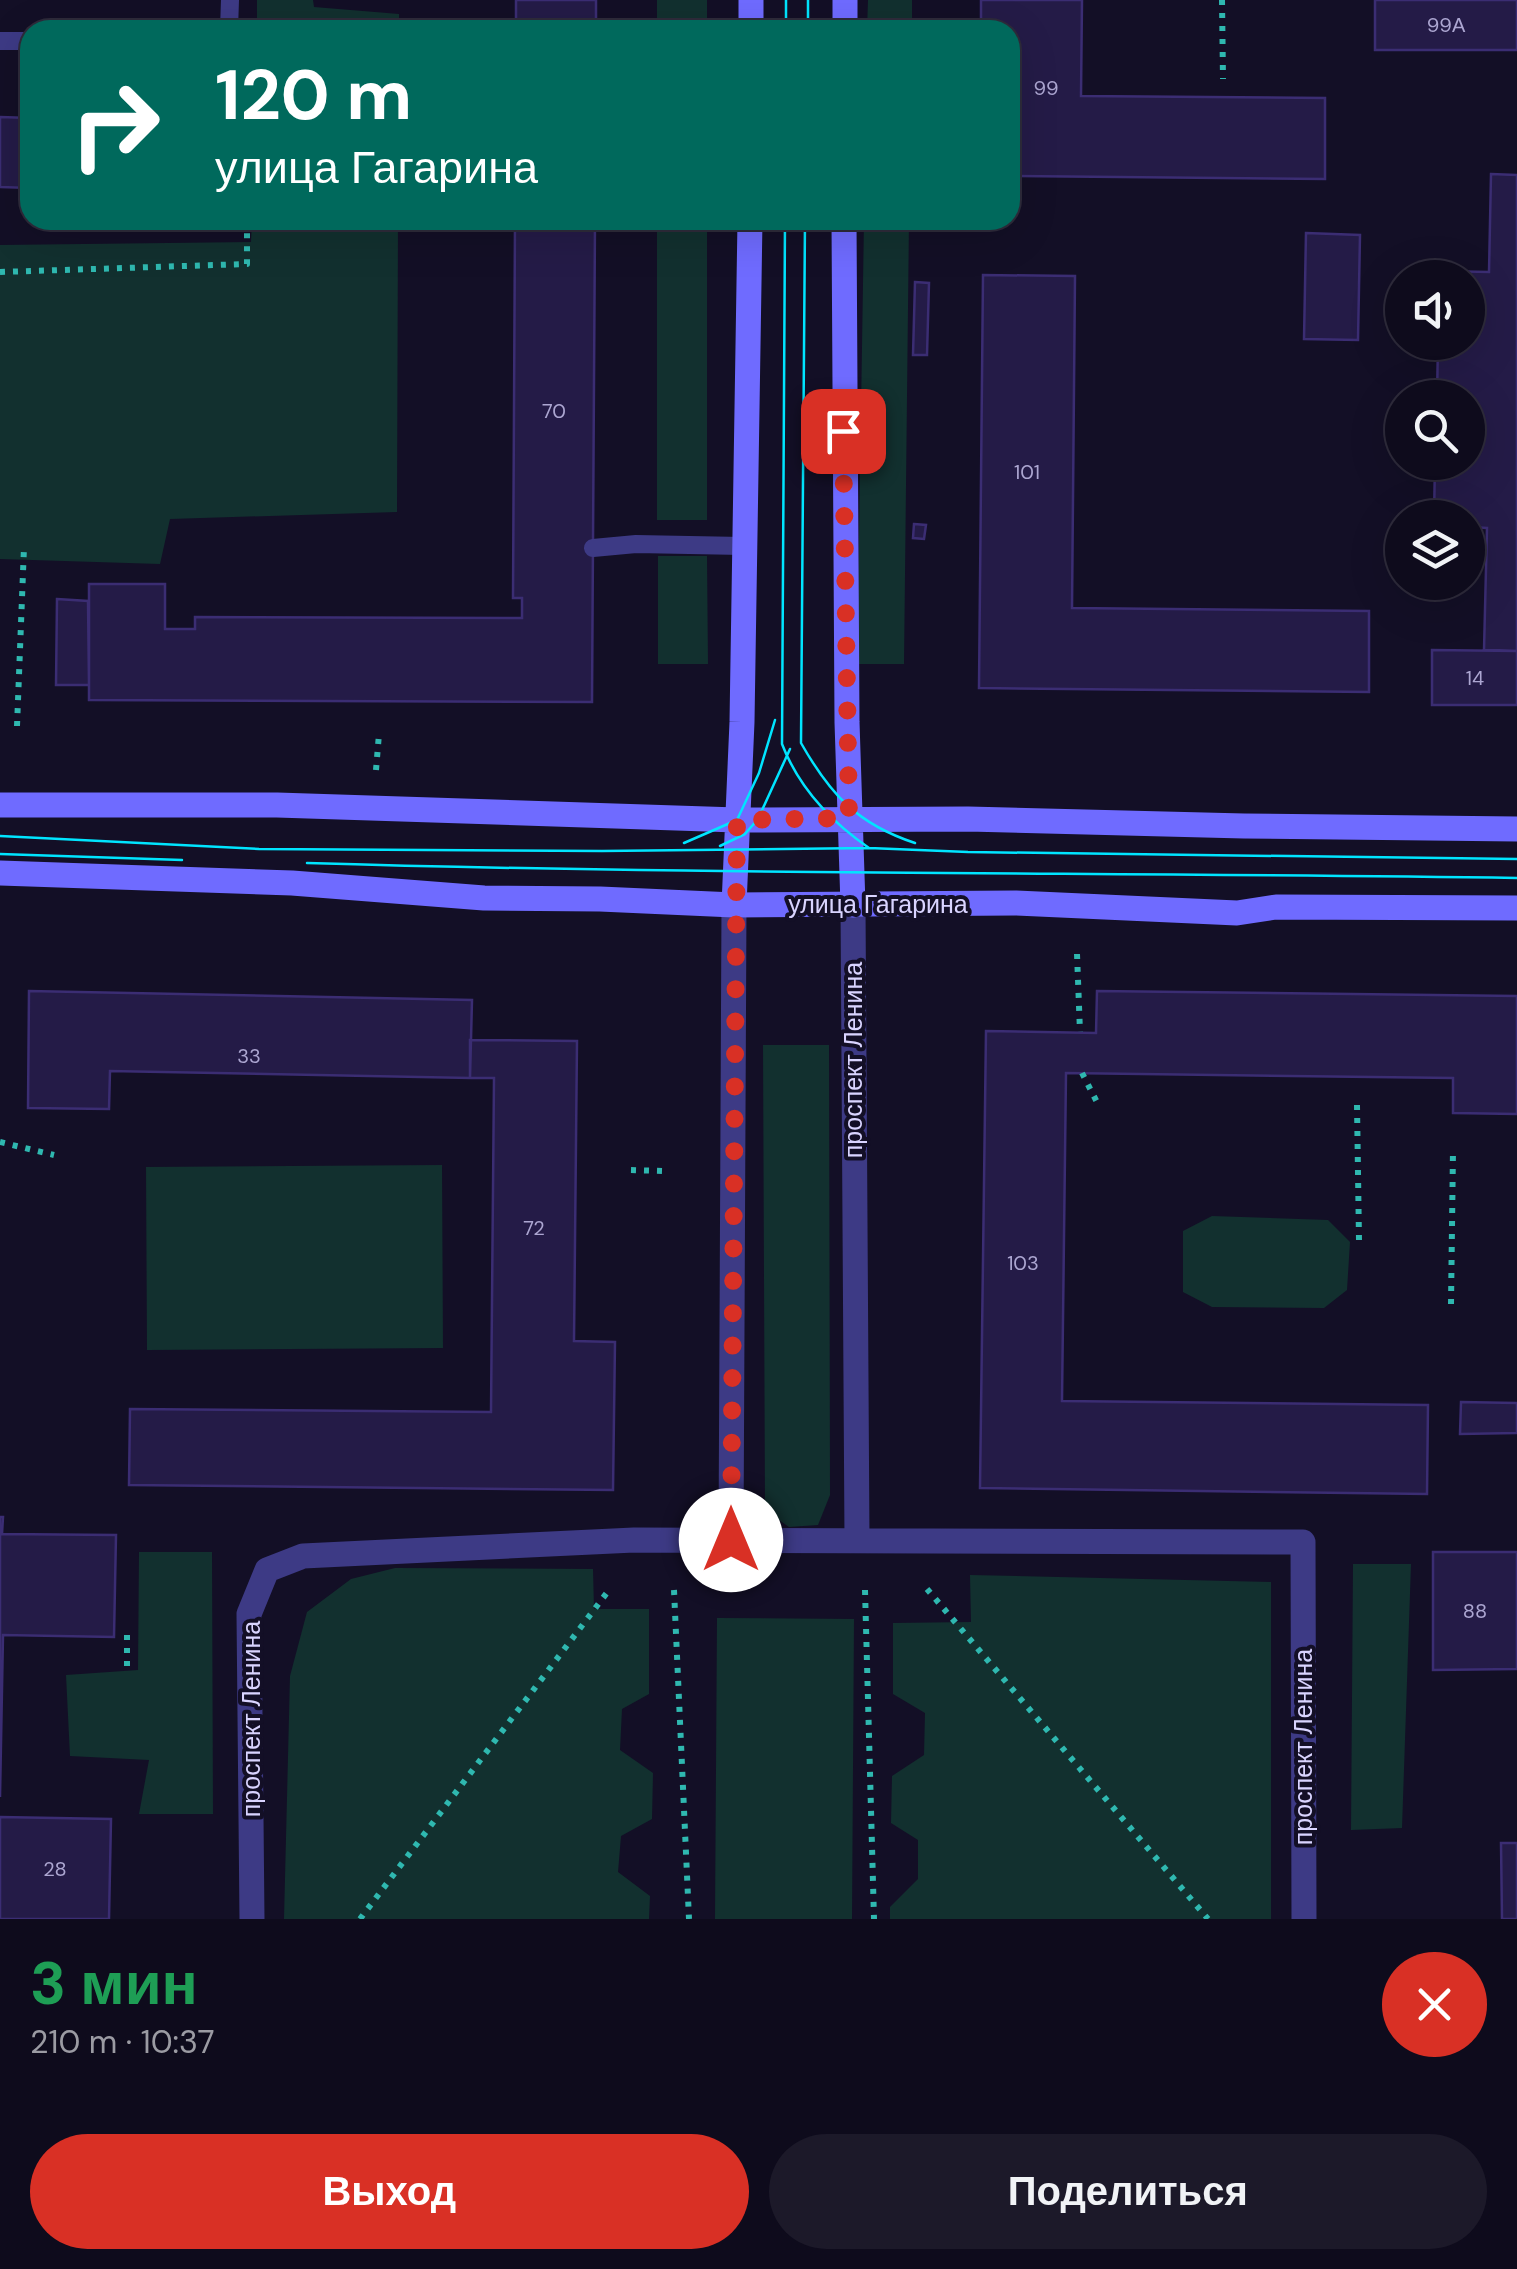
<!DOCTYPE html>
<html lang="ru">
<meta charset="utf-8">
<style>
:root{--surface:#0e0b1c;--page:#1c1929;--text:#f1f3f6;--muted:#9b9ba3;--line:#2e2b3b;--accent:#d93025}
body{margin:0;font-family:"DM Sans",sans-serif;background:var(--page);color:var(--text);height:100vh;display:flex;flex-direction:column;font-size:38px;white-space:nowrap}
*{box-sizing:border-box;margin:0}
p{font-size:32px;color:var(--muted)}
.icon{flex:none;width:55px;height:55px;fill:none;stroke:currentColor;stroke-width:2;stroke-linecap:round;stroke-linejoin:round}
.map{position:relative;height:1919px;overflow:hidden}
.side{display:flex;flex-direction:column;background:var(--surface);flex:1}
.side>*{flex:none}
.top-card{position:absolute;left:20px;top:20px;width:1000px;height:210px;border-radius:30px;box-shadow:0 10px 40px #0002,0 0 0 2px var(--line);background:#00695c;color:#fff;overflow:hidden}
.controls{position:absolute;left:1385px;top:260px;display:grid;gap:20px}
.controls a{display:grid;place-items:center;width:100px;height:100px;border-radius:50%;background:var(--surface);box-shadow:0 10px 40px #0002,0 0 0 2px var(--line);font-size:50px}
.pin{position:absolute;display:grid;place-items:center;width:85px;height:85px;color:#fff;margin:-42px;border-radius:20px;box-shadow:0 5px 15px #0006}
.me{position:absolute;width:110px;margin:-55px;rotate:0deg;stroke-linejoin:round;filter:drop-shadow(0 0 8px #0008)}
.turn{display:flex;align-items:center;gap:35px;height:210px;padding:0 30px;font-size:45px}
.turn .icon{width:130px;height:130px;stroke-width:2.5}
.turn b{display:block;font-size:70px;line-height:85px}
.round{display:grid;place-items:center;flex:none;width:105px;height:105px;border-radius:52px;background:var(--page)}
.summary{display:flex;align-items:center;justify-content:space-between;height:170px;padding:0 30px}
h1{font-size:60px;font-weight:700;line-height:75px;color:#1e9e55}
.button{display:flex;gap:20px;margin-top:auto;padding:20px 30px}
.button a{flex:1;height:115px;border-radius:60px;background:var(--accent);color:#fff;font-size:40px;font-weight:700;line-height:115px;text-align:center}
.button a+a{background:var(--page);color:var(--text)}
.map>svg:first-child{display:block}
.green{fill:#12302f}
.building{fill:#241b47;stroke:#3b2d73;stroke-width:2.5}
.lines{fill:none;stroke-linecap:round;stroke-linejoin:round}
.path{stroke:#2fb8b0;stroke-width:6;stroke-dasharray:5 8;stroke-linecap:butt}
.service{stroke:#3d3a85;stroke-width:18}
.tertiary{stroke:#3d3a85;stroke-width:25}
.secondary{stroke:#6f6bff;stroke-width:25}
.tram{stroke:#00e5ff;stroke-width:2.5}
.route{stroke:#d93025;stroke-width:18;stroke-dasharray:0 32.4}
.labels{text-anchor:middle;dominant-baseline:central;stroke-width:8;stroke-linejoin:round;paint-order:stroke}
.number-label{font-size:20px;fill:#aca6d1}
.street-label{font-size:25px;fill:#d9d4ff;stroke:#130f26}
</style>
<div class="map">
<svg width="1517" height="1919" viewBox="0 0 1517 1919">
<rect width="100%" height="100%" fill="#130f26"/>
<path class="green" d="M257,0H313L314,7L399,14V30H257Z
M657,0H707V30H657Z
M868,0H912V30H867Z
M252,220H398L397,512L170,519L160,564L0,559V245L251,242Z
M657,220H707V520H657Z
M864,220H909L904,664H857Z
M658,556H707L708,664H658Z
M763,1045H829L830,1495L818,1525L789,1527L765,1510Z
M442,1165L443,1348L147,1350L146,1167Z
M1212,1216L1328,1220L1350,1242L1347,1290L1324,1308L1212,1307L1183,1292V1231Z
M139,1552H212L213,1814H139L149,1760L70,1756L66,1675L138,1670Z
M1353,1564H1411L1402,1828L1351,1830Z
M395,1568L593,1569L594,1609H649V1694L622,1709L620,1750L653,1773L652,1819L621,1836L618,1872L650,1896L649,1919H284L290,1676L307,1612L351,1579Z
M970,1575L1271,1582V1919H890V1907L918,1879V1840L891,1823L892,1776L924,1755L925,1713L893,1694V1623L971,1622Z
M717,1618L854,1619L852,1919H715Z"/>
<path class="building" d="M516,0H596V30H516Z
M981,0H1082L1081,96L1325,98V179L1010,176V30H981Z
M1375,0H1517V50H1375Z
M0,117L30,118V188L0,187Z
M1491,174L1517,175V651L1484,650L1487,528L1468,527V518H1434L1435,462H1468V398H1437L1438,342H1468V278H1439V271L1489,272Z
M515,220H595L592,702L89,700V584H165V629H195V617L522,618V598H513Z
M1306,233L1360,235L1358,340L1304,339Z
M983,275L1075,276L1072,608L1369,611V692L979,688Z
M915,282L929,283L927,355H913Z
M914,524L926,525L924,539L913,538Z
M57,599L88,601L89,685H56Z
M1432,650L1517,651V705H1432Z
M29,991L472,1000L470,1078L110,1071L109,1109L28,1108Z
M1097,991L1517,996V1114L1453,1113V1078L1066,1073L1062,1401L1428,1405L1427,1494L980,1488L986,1031L1096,1033Z
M470,1040L577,1041L574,1341L615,1342L613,1490L129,1485L130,1409L491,1412L494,1078H470Z
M1461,1402L1517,1403V1433L1460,1434Z
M0,1517H3L2,1534L116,1535L114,1637L3,1635L0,1797Z
M1433,1552H1517V1669L1433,1670Z
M0,1817L111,1819L109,1919H0Z
M1501,1843H1517V1919H1502Z"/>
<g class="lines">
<path class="path" d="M1222,0L1223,79
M0,272L247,264V220
M17,726L24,547
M376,770L379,734
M1077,954L1080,1032
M1082,1073L1099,1106
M1357,1105L1359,1240
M0,1142L54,1155
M631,1170L665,1171
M1451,1304L1453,1150
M927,1589L1208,1919
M674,1590L689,1919
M865,1590L874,1919
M127,1666V1632
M360,1919L609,1590"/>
<path class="service" d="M229,30L230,0
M0,41H30
M593,548L636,544L743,546"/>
<path class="tertiary" d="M853,905L857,1541
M731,1540L734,905
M252,1919L249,1614L267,1570L303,1556L634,1540L1303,1542L1304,1919"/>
<path class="secondary" d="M751,30V0
M845,30V0
M844,220L847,722L853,905
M0,805H277L737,820L968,819L1244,826L1517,829
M0,873L292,883L484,898L600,899L734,905L1016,903L1237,913L1276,907L1517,908
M734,905L742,722L750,220"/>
<path class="tram" d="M786,0V30
M808,30V0
M785,220L782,744C799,788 830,821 869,848
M805,220L801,743C830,794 857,824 915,843
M0,836L259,849L602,851L869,848L968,852L1517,859
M684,843L737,820L759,773L775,720
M720,846L745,834L758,819L790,749
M0,854L182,860
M307,863C710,875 1114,872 1517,878"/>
</g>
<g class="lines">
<path class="route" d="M731,1540L737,820L849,818L843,431"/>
</g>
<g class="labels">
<g class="number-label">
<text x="1446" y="25">99А</text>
<text x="1046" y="88">99</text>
<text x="554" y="411">70</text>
<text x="1027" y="472">101</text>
<text x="1475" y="678">14</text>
<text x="249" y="1056">33</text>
<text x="534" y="1228">72</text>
<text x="1023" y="1263">103</text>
<text x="1475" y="1611">88</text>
<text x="55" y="1869">28</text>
</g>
<g class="street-label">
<text x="878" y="904">улица Гагарина</text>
<text transform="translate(853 1060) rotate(-90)">проспект Ленина</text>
<text transform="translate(251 1719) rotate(-90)">проспект Ленина</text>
<text transform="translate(1303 1747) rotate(-90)">проспект Ленина</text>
</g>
</g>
</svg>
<div class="controls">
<a><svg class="icon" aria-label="sound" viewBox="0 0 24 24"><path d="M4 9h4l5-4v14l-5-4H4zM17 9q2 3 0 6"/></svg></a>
<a><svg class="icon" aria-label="search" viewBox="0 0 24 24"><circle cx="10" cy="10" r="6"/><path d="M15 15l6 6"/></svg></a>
<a><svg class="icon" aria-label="layers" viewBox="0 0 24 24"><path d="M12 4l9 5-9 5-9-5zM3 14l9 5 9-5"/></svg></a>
</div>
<div class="pin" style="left:843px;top:431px;background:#d93025"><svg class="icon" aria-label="arrive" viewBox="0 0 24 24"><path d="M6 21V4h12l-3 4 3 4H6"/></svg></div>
<svg class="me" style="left:731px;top:1540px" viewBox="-20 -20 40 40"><circle r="19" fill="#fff"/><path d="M0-13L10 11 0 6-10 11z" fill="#d93025"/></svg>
<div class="top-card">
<div class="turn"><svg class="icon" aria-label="right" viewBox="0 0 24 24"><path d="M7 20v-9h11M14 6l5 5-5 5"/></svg><div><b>120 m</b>улица Гагарина</div></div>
</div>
</div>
<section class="side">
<div class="summary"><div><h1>3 мин</h1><p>210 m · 10:37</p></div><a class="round" style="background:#d93025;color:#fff"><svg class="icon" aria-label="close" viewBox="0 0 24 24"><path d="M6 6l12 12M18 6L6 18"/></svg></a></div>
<div class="button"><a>Выход</a><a>Поделиться</a></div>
</section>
